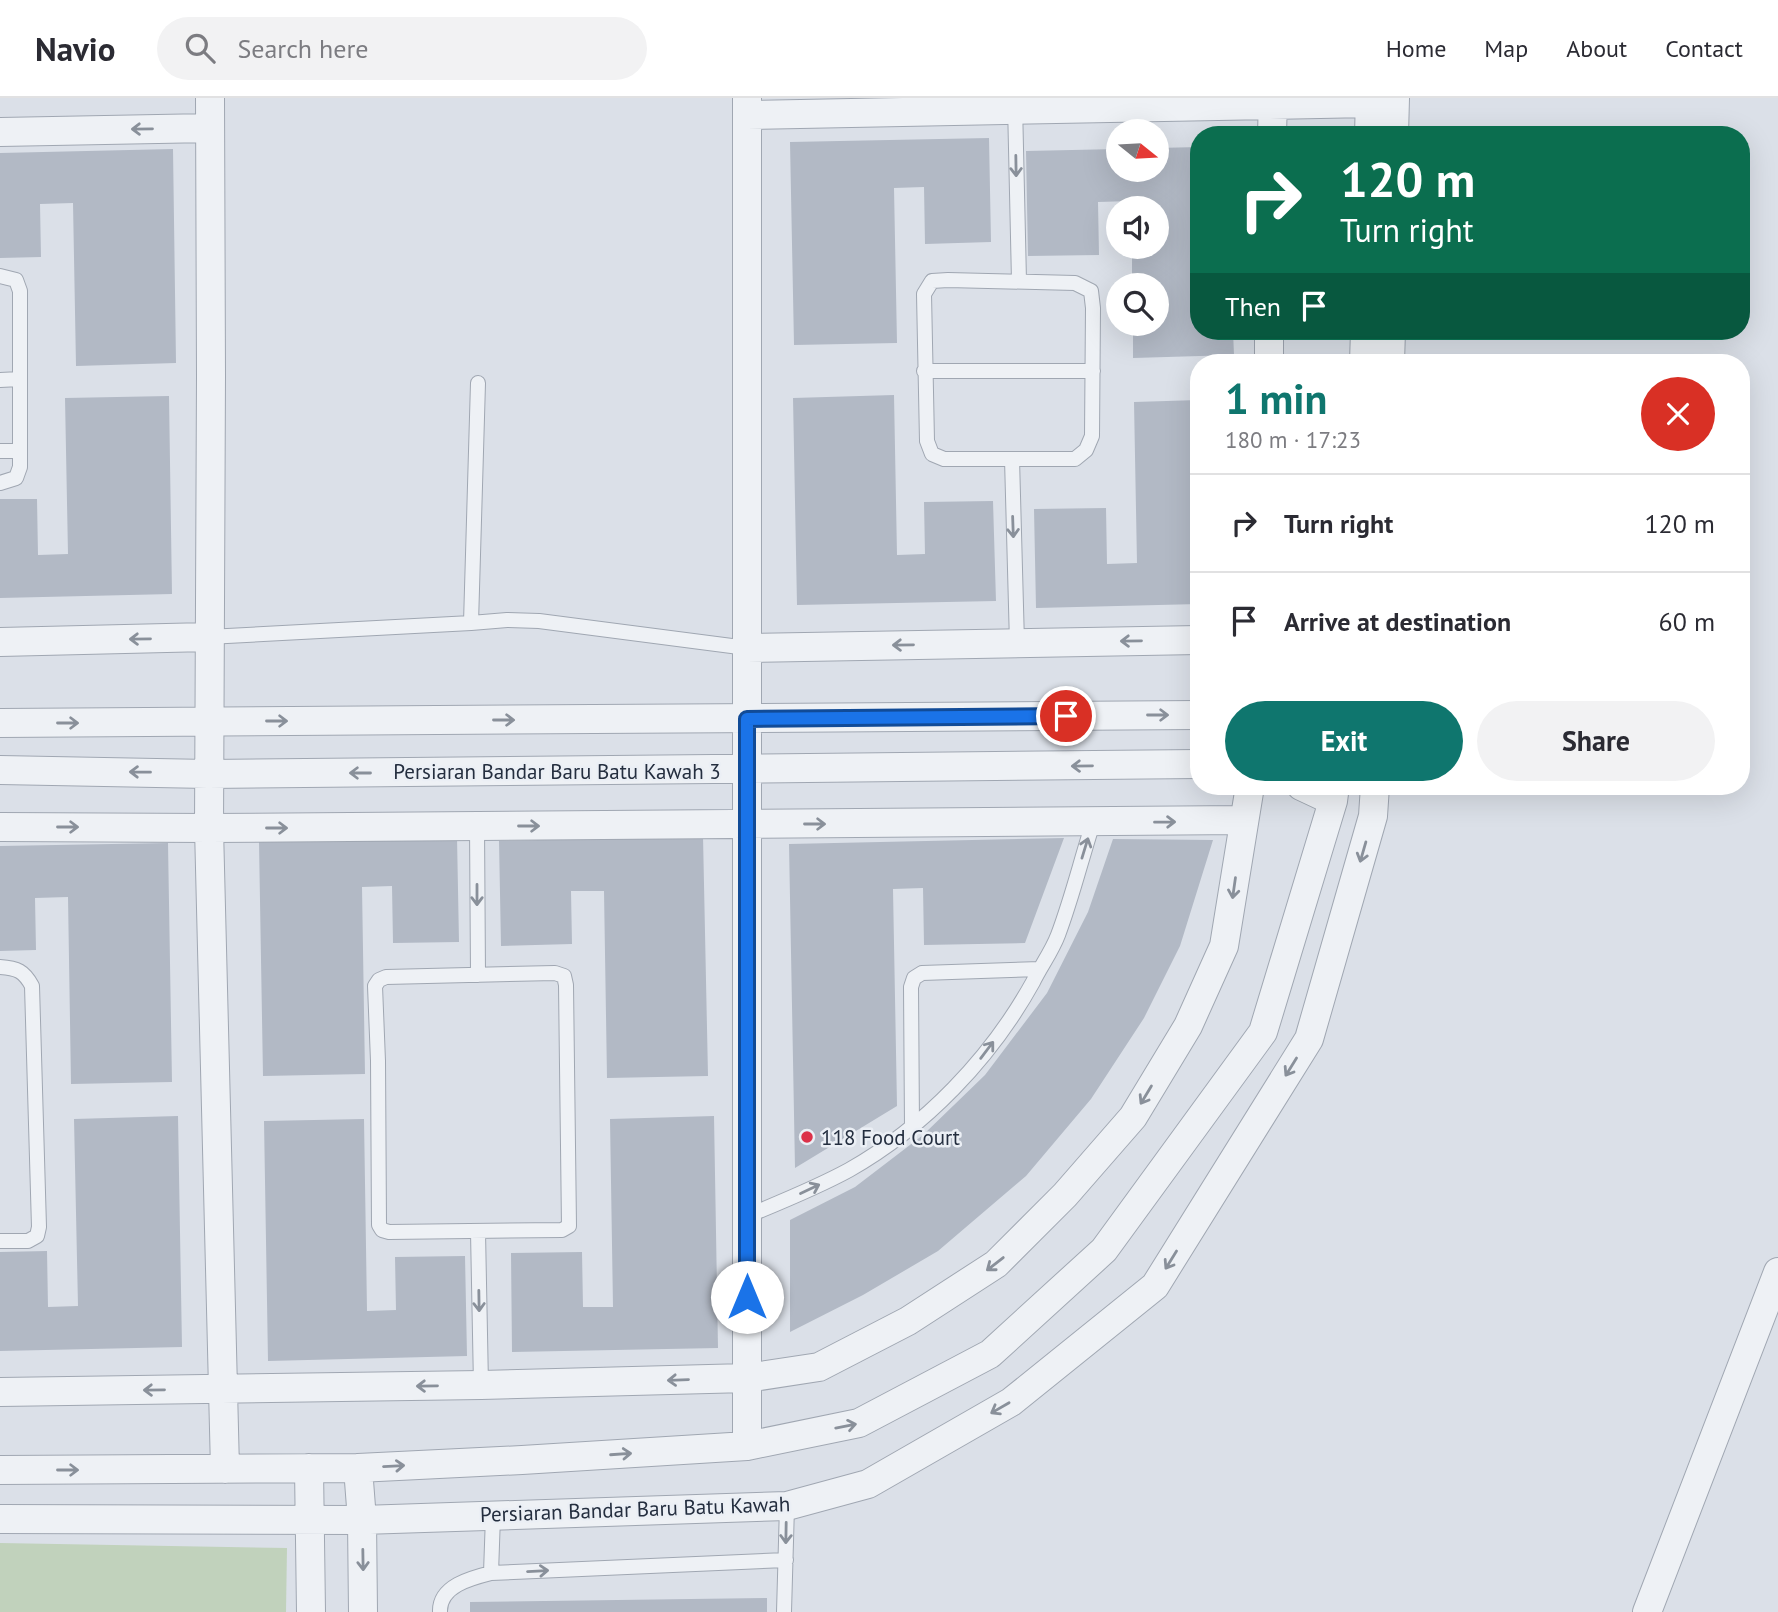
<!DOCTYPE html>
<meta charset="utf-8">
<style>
:root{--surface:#fff;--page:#f2f2f3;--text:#2b2b33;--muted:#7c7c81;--line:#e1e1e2;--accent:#0f766e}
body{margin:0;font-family:"PT Sans",sans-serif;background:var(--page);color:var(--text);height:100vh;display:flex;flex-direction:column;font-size:26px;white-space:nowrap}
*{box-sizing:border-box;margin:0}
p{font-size:23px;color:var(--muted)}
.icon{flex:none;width:38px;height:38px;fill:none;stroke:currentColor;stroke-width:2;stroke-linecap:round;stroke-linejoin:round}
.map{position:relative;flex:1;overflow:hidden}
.panel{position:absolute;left:1190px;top:256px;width:560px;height:441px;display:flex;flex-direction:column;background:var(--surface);border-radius:28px;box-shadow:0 7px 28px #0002}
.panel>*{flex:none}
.guide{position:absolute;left:1190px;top:28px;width:560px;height:214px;border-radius:28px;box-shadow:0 7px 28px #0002;background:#0b6e4f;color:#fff;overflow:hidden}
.needle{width:46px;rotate:108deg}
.tools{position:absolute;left:1106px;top:21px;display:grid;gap:14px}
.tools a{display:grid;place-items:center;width:63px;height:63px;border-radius:50%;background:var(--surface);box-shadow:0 7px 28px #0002;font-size:35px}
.pin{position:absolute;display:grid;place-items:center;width:60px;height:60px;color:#fff;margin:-30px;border:4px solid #fff;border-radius:50%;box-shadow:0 2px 7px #0007}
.me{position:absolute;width:77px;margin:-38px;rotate:0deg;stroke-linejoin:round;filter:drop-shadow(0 0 5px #0008)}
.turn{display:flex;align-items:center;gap:24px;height:147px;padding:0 35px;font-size:32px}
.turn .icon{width:91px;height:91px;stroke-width:2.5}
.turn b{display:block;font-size:49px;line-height:60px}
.then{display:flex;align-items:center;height:66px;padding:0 35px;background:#0003;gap:14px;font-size:26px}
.round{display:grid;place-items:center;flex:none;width:74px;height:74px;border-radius:37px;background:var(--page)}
.head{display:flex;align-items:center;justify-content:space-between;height:119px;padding:0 35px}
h1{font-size:42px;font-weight:600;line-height:52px;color:var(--accent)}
.button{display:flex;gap:14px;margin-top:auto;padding:14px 35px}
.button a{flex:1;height:80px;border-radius:42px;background:var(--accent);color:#fff;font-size:28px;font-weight:600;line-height:80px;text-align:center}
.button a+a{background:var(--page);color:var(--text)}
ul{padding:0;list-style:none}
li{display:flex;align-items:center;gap:21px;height:98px;padding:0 35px;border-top:2px solid var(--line)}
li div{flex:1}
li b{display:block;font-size:26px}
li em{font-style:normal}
header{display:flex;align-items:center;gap:42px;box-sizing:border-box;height:98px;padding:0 35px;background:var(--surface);border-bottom:2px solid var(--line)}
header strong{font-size:33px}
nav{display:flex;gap:38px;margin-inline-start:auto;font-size:24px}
.search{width:490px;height:63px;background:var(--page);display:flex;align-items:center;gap:18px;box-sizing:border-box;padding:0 24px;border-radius:38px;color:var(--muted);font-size:26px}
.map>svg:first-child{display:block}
.green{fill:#c1d2bc}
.building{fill:#b2b9c5}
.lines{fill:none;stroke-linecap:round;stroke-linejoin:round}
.service-casing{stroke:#a0a7b2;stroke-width:16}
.minor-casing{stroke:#a0a7b2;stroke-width:30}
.service{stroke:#eef1f5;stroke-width:14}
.minor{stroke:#eef1f5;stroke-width:28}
.oneway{stroke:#89909a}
.route-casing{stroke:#114b97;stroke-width:18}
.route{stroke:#1a73e8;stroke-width:12}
.poi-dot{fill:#dc3149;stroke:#ebeff5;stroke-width:2.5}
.labels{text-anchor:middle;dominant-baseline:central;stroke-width:5;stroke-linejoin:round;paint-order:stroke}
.street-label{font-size:21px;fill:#242e3f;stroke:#ebeff5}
.poi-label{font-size:21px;fill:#242e3f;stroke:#ebeff5;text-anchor:start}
</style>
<header>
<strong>Navio</strong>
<div class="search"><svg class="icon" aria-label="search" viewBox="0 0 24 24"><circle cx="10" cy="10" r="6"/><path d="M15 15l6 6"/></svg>Search here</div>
<nav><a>Home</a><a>Map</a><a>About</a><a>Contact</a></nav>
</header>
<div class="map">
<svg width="1778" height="1514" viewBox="0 0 1778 1514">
<rect width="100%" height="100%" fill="#dbe0e8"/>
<path class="green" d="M0,1445L287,1450L286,1514H0Z"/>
<path class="building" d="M989,40L991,144L925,146L924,89L894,90L897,245L794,247L790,44Z
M1199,49V233H1233L1234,257L1133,260V226H1157V187H1132V149H1157V110H1131V103L1098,104L1099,157L1028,158L1026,53L1118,51V72H1157V50Z
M173,51L176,265L76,268L73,105L40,106L41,159L0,160V55Z
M894,297L897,457L925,456L924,404L993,403L996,503L797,507L793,300Z
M169,298L172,496L0,500V401H37L38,457L68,456L65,300Z
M1199,302V506L1036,510L1034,411L1106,410L1107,466L1137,465L1134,304Z
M703,738L708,978L607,980L604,793H571L572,846L501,848L499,743Z
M457,739L459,844L393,845L392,788L362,789L365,976L263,978L259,744Z
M1064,740L1025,845L924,847L923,790L893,791L897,1008L795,1070L789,746Z
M1113,741L1213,742L1180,848L1144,920L1091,1001L1026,1078L938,1153L863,1197L790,1234V1122L855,1089L923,1037L985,977L1047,895L1088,814Z
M168,745L172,984L71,986L68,799L35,800L36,852L0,853V748Z
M178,1018L182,1249L0,1253V1154L47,1153L48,1209L78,1208L74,1021Z
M714,1018L718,1250L512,1254L511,1155L582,1154L583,1209H613L610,1021Z
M364,1021L367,1213L396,1212L395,1159L465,1158L467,1258L268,1263L264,1023Z
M767,1500V1514H470V1504Z"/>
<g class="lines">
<defs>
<path id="service" d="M1015,6L1019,183
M0,178L16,182L20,193V369L16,380L0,385
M948,182L1075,185L1091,193L1093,210L1092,338L1086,352L1075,361H944L932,356L927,343L924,196L932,183Z
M924,273H1093
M0,282L20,281
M478,285L471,525L507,522L539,523L747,550
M0,353H20
M1012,361L1017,545
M208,539L471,525
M477,728L478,877
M0,869C17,870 24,873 32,888L39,1129L37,1138L28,1143H0
M555,875L564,878L566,887L569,1128L562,1132L389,1134L382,1132L379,1127L378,963L375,888L379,882L386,879Z
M912,1028L911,889L914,880L922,875L1040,871
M747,1118C781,1104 816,1090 849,1072C925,1029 991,960 1033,884C1041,868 1052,853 1058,837C1072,800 1081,762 1093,725
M478,1134L481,1287
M491,1475L493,1418
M440,1514C439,1488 471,1480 491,1475L786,1462
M784,1514L787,1408"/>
<path id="minor" d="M210,0L211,278L209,730L225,1371
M747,17L1370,5
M0,34L210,30
M1272,37L1273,0
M1369,37L1370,0
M1394,37L1395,0
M1269,264V233
M1364,264L1365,233
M1390,264L1391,233
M0,544L208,539
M747,550L1199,542
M0,625L1199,617
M0,672L208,676L1199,666
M1301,688L1333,703
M0,729L209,730L1243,722
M0,1294L481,1287L747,1280L819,1269L908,1223L996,1166L1065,1097L1133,1019L1188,928L1224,848L1250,688
M747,1348V0
M309,1370L311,1514
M358,1370L362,1422L363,1514
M0,1372L358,1370L522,1362L747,1348L859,1325L990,1256L1104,1152L1263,934L1333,703L1335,688
M0,1421L362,1422L787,1408L868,1386L1011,1304L1155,1188L1309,941L1373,718L1375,688
M1647,1514L1778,1174"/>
</defs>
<use href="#service" class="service-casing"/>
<use href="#minor" class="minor-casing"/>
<use href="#service" class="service"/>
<use href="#minor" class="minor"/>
</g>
<defs><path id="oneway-shaft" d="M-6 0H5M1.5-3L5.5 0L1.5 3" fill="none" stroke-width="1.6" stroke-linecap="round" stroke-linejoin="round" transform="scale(1.75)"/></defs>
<g class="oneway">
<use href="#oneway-shaft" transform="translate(142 31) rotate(179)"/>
<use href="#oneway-shaft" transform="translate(1016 68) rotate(89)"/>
<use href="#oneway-shaft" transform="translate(1013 429) rotate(88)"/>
<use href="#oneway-shaft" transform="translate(140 541) rotate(179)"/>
<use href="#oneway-shaft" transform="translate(1131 543) rotate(179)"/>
<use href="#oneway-shaft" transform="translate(903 547) rotate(179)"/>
<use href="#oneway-shaft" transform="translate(1158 617)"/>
<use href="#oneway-shaft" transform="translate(504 622)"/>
<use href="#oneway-shaft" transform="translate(277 623)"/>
<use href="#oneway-shaft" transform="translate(68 625)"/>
<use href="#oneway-shaft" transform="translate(1082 668) rotate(179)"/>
<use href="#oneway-shaft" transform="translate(140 674) rotate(-179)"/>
<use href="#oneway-shaft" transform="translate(360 675) rotate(180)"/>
<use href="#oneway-shaft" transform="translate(1165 724) rotate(-1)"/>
<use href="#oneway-shaft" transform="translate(815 726)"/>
<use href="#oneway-shaft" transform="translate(529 728)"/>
<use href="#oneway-shaft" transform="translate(68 729)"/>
<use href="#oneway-shaft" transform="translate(277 730)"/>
<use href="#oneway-shaft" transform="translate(1085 750) rotate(-73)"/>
<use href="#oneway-shaft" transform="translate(1363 754) rotate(106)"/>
<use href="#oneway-shaft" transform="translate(1234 790) rotate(98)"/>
<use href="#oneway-shaft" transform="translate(477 797) rotate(90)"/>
<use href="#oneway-shaft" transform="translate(987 952) rotate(-53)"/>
<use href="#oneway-shaft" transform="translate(1291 969) rotate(122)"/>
<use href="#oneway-shaft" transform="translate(1146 997) rotate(121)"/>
<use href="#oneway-shaft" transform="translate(810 1091) rotate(-25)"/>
<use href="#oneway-shaft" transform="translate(1171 1162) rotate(122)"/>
<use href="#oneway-shaft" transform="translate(995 1166) rotate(142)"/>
<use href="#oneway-shaft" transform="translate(479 1203) rotate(89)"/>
<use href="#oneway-shaft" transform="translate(678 1282) rotate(178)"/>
<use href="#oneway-shaft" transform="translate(427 1288) rotate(179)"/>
<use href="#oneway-shaft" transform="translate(154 1292) rotate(179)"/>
<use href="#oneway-shaft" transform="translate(1000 1310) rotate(150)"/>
<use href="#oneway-shaft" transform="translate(846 1328) rotate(-11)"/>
<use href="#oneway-shaft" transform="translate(621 1356) rotate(-4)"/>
<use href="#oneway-shaft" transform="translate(394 1368) rotate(-3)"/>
<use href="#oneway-shaft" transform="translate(68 1372)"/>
<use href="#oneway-shaft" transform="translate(786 1435) rotate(91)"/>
<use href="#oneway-shaft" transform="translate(363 1462) rotate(89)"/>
<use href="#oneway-shaft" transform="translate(538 1473) rotate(-3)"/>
</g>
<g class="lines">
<defs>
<path id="route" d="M747,1199V621L1066,618"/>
</defs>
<use href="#route" class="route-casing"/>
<use href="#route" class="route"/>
</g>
<circle class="poi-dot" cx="807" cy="1039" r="7"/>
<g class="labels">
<g class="street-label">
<text x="557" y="673">Persiaran Bandar Baru Batu Kawah 3</text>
<text transform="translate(635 1411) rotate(-2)">Persiaran Bandar Baru Batu Kawah</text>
</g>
<g class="poi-label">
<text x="821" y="1039">118 Food Court</text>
</g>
</g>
</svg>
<div class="tools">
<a><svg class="needle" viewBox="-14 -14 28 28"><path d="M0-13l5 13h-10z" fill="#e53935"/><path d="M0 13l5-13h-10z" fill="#7c7c81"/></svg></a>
<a><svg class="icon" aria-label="sound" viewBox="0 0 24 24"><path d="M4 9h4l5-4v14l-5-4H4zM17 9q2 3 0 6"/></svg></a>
<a><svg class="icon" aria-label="search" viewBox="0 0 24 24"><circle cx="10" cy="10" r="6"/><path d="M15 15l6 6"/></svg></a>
</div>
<div class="pin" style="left:1066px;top:618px;background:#d93025"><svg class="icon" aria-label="arrive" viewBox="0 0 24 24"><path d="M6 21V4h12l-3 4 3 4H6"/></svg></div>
<svg class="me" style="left:747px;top:1199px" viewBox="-20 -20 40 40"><circle r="19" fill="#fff"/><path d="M0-13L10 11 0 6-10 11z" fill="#1a73e8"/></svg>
<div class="guide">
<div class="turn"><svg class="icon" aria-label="right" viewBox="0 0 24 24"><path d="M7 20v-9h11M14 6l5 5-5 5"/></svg><div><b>120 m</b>Turn right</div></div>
<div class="then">Then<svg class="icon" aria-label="arrive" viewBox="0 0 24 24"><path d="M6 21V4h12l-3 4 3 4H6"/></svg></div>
</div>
<section class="panel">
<div class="head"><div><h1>1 min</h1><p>180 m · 17:23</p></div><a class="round" style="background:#d93025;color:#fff"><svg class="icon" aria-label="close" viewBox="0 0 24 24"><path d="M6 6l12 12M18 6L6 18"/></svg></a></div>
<ul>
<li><svg class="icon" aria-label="right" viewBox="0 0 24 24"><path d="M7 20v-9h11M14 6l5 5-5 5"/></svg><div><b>Turn right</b></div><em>120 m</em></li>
<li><svg class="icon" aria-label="arrive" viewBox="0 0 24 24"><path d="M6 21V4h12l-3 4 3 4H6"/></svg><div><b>Arrive at destination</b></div><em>60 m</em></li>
</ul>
<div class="button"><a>Exit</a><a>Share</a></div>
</section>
</div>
